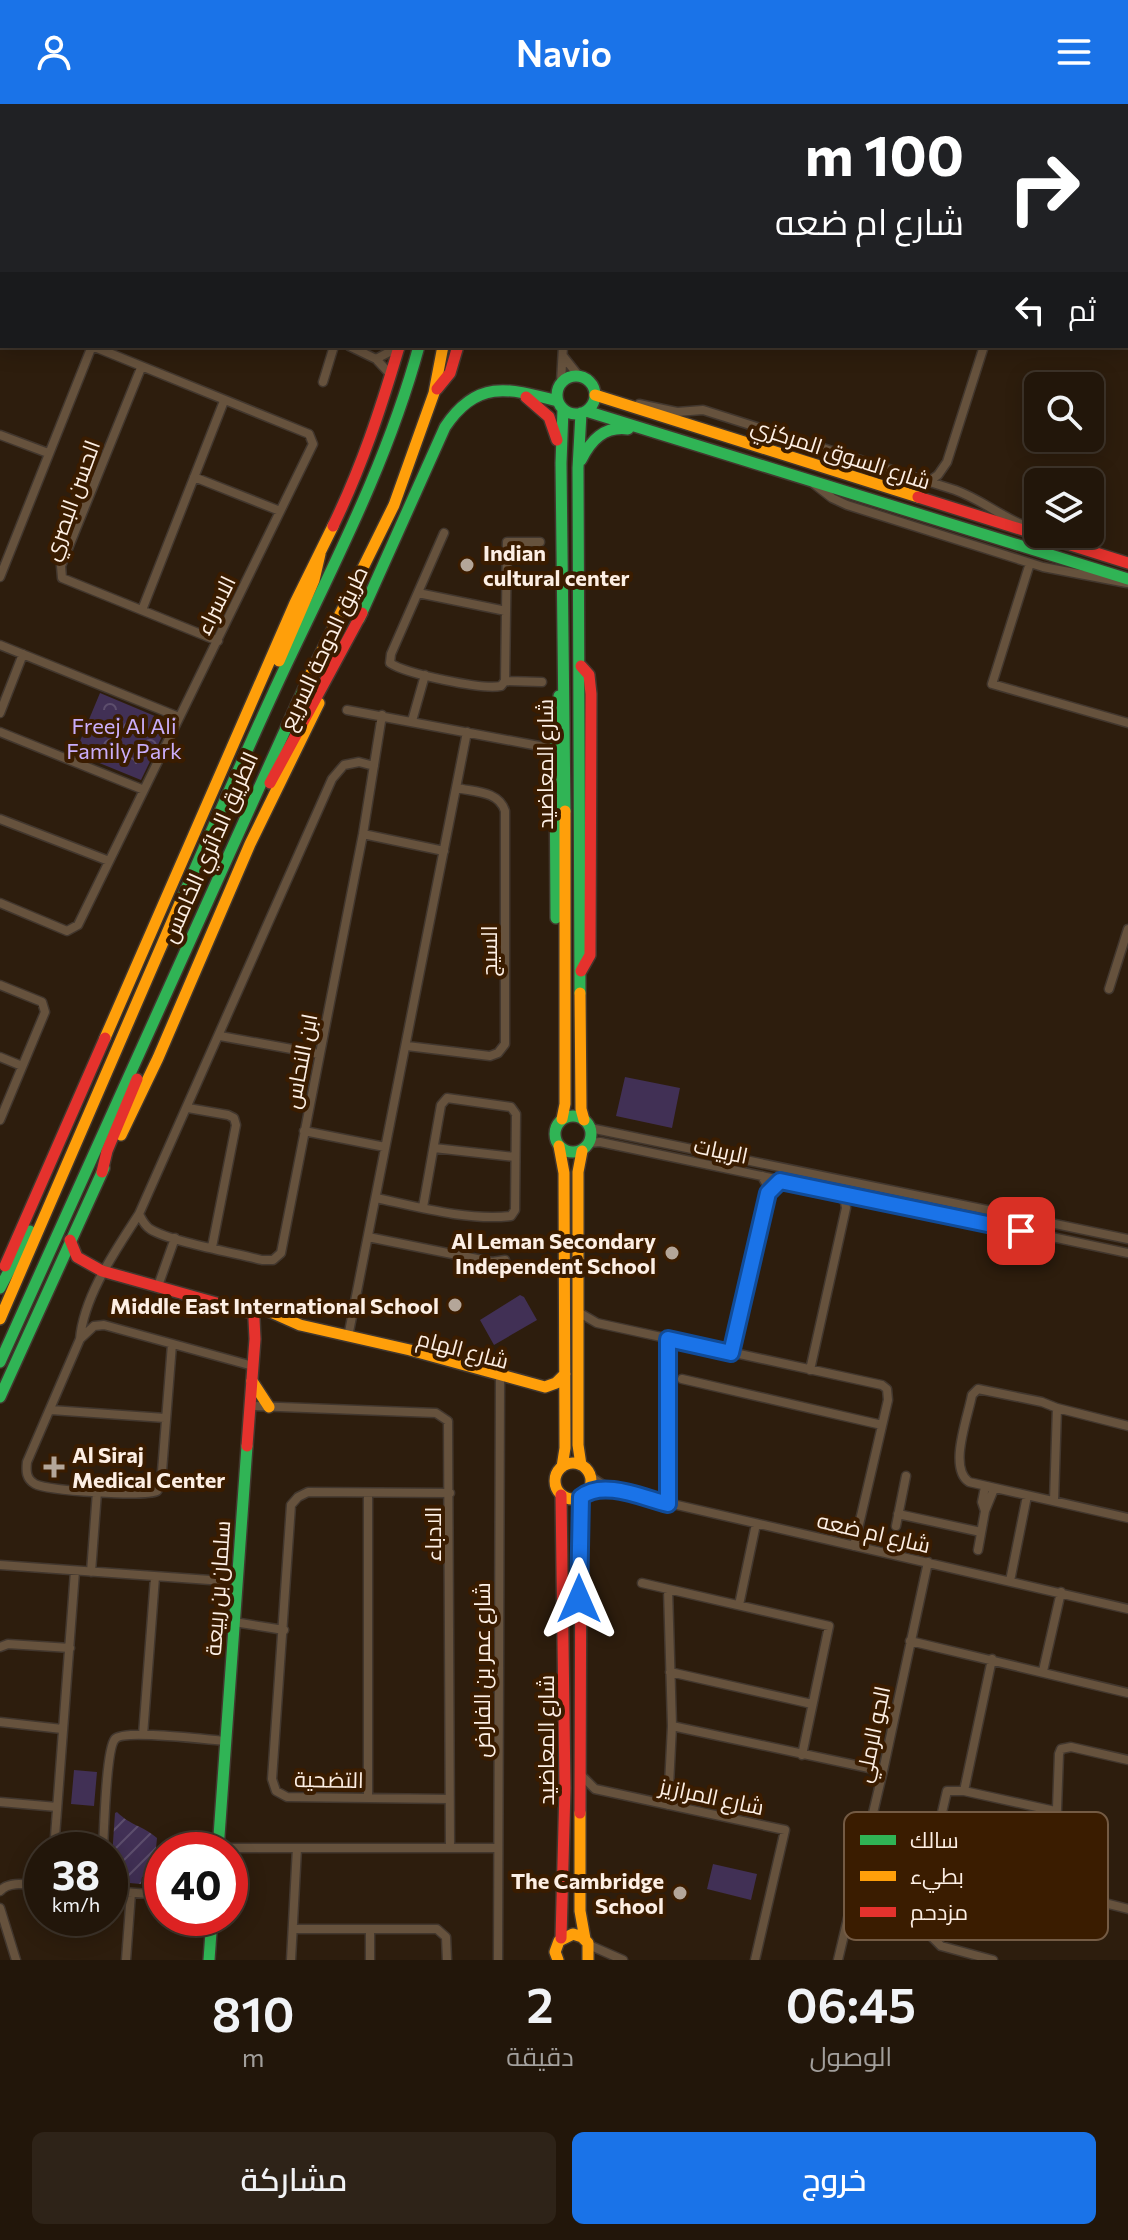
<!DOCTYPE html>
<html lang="ar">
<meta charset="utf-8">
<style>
:root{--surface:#22160a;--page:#2e2318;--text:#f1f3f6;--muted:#a29f9c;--line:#3f352b;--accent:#1a73e8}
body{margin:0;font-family:Commissioner,Cairo,sans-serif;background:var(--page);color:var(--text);direction:rtl;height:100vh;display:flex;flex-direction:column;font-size:30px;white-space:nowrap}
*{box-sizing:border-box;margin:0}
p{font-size:26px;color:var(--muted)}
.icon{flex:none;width:44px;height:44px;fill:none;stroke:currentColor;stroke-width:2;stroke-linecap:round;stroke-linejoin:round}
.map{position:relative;height:1856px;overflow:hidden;direction:ltr}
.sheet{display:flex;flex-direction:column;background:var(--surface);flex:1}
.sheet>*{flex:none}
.banner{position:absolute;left:0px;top:0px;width:1128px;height:244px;box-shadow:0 4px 20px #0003,0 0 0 2px var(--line);direction:rtl;background:#202124;color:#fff;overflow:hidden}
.buttons{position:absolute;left:1024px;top:268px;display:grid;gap:16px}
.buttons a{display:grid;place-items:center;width:80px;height:80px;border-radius:12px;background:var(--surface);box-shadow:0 4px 20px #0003,0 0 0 2px var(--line);font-size:40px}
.speed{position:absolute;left:24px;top:1728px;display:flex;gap:16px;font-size:40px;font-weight:700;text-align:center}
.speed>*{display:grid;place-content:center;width:104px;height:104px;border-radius:50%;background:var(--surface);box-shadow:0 4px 20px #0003,0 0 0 2px var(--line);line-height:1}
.speed small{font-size:20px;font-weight:400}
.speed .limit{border:12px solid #d22;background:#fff;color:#111}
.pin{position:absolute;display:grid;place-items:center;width:68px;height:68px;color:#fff;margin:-34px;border-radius:16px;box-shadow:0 4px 12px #0006}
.me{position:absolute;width:88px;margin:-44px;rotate:0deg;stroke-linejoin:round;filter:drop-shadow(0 0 6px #0008)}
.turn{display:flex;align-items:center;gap:28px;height:168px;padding:0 32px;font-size:36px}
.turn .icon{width:104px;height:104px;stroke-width:2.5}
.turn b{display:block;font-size:56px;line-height:68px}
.then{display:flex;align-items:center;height:76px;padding:0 32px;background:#0003;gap:16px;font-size:30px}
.eta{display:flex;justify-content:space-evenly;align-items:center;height:136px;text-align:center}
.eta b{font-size:48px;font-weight:600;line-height:56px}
.primary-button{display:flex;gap:16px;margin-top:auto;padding:16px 32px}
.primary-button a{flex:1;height:92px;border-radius:12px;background:var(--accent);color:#fff;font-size:32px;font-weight:600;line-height:92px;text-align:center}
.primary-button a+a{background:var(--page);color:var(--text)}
header{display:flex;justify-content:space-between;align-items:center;height:104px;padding:0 32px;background:var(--accent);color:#fff;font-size:36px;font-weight:600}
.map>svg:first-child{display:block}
.park{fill:url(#park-crowns)}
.garden{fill:url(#garden-furrows)}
.pitch{fill:#413055}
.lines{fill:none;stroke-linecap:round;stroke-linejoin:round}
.street-casing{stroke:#42372e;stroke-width:11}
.fast-casing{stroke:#42372e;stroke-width:14}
.slow-casing{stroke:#42372e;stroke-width:14}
.jam-casing{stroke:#42372e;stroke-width:14}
.street{stroke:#66523d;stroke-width:8}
.fast{stroke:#30b455;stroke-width:11}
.slow{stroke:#ff9f0a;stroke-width:11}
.jam{stroke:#e5322d;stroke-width:11}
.route-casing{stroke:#114b97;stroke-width:20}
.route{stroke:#1a73e8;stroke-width:14}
.poi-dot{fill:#b4a699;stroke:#3a1c00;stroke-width:3}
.labels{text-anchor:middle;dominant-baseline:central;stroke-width:8;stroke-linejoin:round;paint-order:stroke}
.street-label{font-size:22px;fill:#fdefe4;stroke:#3a1c00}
.poi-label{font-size:22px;font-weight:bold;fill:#fdefe4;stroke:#3a1c00;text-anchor:end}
.park-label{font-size:22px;fill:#caaefa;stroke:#3a1c00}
.key{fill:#3a1c00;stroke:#745b44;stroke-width:2}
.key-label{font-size:22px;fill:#fdefe4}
</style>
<header><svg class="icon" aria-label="menu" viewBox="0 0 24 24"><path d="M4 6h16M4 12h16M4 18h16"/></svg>Navio<svg class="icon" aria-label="person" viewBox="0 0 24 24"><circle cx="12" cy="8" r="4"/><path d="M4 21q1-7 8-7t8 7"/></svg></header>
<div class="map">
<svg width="1128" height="1856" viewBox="0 0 1128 1856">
<defs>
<pattern id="park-crowns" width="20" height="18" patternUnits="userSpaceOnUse" patternTransform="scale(2)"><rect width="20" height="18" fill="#413055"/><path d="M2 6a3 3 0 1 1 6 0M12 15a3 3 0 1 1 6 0" fill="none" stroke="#5d4e6d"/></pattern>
<pattern id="garden-furrows" width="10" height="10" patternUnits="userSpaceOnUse" patternTransform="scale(2)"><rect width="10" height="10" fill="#413055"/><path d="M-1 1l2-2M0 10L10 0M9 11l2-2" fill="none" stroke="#5d4e6d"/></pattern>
</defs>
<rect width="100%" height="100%" fill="#2d1d0d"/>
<path class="park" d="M100,589L169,618L141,676L75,649Z"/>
<path class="garden" d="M117,1708C131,1722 142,1721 157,1734L153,1774L142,1773L141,1780L118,1778L111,1768L115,1709Z"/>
<path class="pitch" d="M625,973L680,984L672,1024L616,1012Z
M520,1191L524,1193L537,1216L494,1241L480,1216Z
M74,1666L97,1668L94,1702L71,1700Z
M713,1760L757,1770L751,1796L707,1785Z"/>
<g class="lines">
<defs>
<path id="street" d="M44,0L46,2
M107,0L108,2
M163,0V2
M255,0L256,2
M333,2L334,0
M393,2V0
M578,2L580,0
M1058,2L1059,0
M0,86L2,85
M0,186L2,185
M0,193L2,194
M349,242L376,255L390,270
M563,252L578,271
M376,255L399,243
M141,264L61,462L62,474L218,537
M323,278L334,242
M561,278L563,242
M639,300L677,308L703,306L955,386C980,395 999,411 1023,421
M0,331L48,349
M194,373L280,407
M928,378L938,371L947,358L984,242
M814,380L832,394L847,401L1043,463L1127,479
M444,429L391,550L390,559C406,570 483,586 501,582L505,577L542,578
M1030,459L992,580L1128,619
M0,473L92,242
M418,489L506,507
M142,506L224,297
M0,541L179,613
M505,577L507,438H540
M347,606L555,645
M0,609L23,550
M412,617L425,571
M0,628L144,686
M0,715L109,757
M363,730L444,747
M0,799L67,827L78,821L313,340L309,330L92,242
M0,881L42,898L45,908L0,1016
M1109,885L1128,825
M220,932L319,950
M407,942L490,952L498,949L505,940V707C499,687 475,688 457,684
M0,953L22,962
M188,1004L228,1011L234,1014L236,1021L212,1143
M590,1024L1128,1135
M304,1027L385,1043
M589,1039L600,1038L1128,1149
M434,1044L515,1053
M376,1094C418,1103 468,1117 511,1112L515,1106L516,1010L511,1003L447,994L441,1001L423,1103
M139,1110C142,1116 144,1121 150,1125C171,1138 235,1149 262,1156H273L281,1149L363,730L382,611
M368,1133L492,1158L505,1156
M158,1182L175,1134
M578,1208L597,1219L882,1281L887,1285L888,1296L854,1442
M348,1233L467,628
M80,1235C84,1191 116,1146 139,1110L332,675L344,661L359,658L374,662
M172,1240L161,1380L157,1387C145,1393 48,1387 35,1380C26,1375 26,1367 27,1358L80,1235L94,1222L104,1221L253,1262
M731,1249L768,1089V1083L762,1072
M810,1266L846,1104L845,1098L839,1089
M682,1275L882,1321
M251,1302L436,1309L448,1317L450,1743
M51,1306L165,1314
M1128,1322L1057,1304L1042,1298L978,1285L972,1291C968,1313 948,1364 969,1378L1128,1414
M590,1372L608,1384
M588,1387L612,1386L1128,1505
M368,1389V1693
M1054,1397L1057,1304
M668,1400V1235
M985,1407L982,1398L985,1383
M898,1410L981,1428
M896,1422L906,1372
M978,1446L985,1407L994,1385
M0,1461L238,1478
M91,1468L97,1388
M1010,1477L1027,1392
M642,1479L829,1522L802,1651
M668,1485L672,1622L668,1701
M739,1501L756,1420
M234,1518L284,1526
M910,1537L1128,1589
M0,1543L8,1540L70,1544
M1043,1567L1061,1488
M670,1568L812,1600
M0,1618L62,1625
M672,1622L883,1667
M143,1631L155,1473
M580,1670L595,1685L785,1726L755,1856
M964,1687L992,1555
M449,1695L287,1693L276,1687L272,1675L291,1401L298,1393L308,1388L450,1389
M0,1698L57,1703
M864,1742C951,1766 1040,1782 1128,1805
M219,1744H498
M54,1746L75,1467
M103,1746C104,1728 106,1645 115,1635C124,1625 209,1636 226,1637
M930,1760L947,1687H964L1055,1707
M947,1763L931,1825L932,1833L941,1842L993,1856
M1054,1786L1059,1650L1061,1645L1071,1643L1128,1656
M0,1787C10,1776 28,1781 42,1782
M110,1787L162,1791
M0,1804L16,1856
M294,1825H437L446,1833L447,1856
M589,1841L623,1856
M126,1856L131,1789
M291,1856L297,1744
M370,1856V1825
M498,1856L500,1276
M838,1856L883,1667L928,1458"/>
<path id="fast" d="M439,0V2
M456,0V2
M540,2L541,0
M399,242V243
M557 291a19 19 0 1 1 38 0a19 19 0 1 1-38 0Z
M563,305L561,359L565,707
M586,307L1128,475
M581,356C591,336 604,322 628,325
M359,515L445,323C477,275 508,284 558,297
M180,799C216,717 251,635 289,555C338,452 389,353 419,242
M556,814L555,645L559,592
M580,889L578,364L581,309
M555 1030a18 18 0 1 1 36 0a18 18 0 1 1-36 0Z
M0,1184L30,1127
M0,1258L310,571
M0,1293L104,1064
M218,1746L247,1342
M209,1856L212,1814"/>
<path id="slow" d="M481,0V2
M595,291L918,393
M279,557L314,476L320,450
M310,571L394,401L434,289L443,242
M580,889L581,1005L584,1016
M105,934L295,499L333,422
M562,1015L565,1000V707
M121,1031L158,954L250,740L319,599
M559,1042L564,1069L565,1344L562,1363
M264,1205L300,1221L410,1246L545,1283L556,1279L565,1270
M0,1215L180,799
M252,1277L269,1303
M555 1377a18 18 0 1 1 36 0a18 18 0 1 1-36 0Z
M581,1361L578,1341V1068L582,1047
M580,1709V1807L585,1835
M558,1856L555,1848L559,1837L573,1830L582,1833L588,1839V1856"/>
<path id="jam" d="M520,0V2
M437,285L450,269L458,242
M526,293L549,313L557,336
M918,393L1128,459
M333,422C362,362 380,307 399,243
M581,562L589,571L591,590L590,851L581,867
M270,679L362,509
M102,1068L107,1047L137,975
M70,1136L77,1153L102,1167L252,1209
M5,1162L105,934
M247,1342L255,1235L254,1215
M561,1391L565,1684L561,1834
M580,1709L581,1393"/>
</defs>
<use href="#street" class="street-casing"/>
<use href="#fast" class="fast-casing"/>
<use href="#slow" class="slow-casing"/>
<use href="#jam" class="jam-casing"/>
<use href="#street" class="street"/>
<use href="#fast" class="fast"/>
<use href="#slow" class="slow"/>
<use href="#jam" class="jam"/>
</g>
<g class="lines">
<defs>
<path id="route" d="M579,1495L581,1393C603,1375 643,1394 668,1400V1235L731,1249L768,1089L780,1077L1021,1127"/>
</defs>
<use href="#route" class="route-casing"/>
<use href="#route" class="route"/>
</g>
<g class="poi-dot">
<circle cx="467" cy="461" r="8"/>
<circle cx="672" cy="1149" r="8"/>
<circle cx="455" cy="1201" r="8"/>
<path d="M50 1351h8v8h8v8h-8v8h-8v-8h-8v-8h8z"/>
<circle cx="680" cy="1789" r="8"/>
</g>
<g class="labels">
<g class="street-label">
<text transform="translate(841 349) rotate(18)">شارع السوق المركزي</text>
<text transform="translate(71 396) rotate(-70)">الحسن البصري</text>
<text transform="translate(215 501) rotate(-64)">الاسراء</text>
<text transform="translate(323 544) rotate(-65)">طريق الدوحة السريع</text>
<text transform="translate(544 660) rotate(-90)">شارع المعاضيد</text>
<text transform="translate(209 743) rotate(-66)">الطريق الدائري الخامس</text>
<text transform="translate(488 847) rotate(-90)">السيج</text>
<text transform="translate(300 957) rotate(-79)">ابن النحاس</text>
<text transform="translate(721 1046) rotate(12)">الربيات</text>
<text transform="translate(463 1245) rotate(15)">شارع الهام</text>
<text transform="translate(874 1428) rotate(13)">شارع ام ضعه</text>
<text transform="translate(432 1430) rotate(-90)">الادباء</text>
<text transform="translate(217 1484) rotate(-86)">سلمان بن ربيعة</text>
<text transform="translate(481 1566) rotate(-90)">شارع عمر بن الفارض</text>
<text transform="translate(872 1630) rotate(-78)">الجو الرملي</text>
<text transform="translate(545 1636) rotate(-90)">شارع المعاضيد</text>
<text transform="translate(329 1675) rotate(1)">التضحية</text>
<text transform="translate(712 1692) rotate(12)">شارع المرازيز</text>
</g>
<g class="poi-label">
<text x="483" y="448" text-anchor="start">Indian<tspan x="483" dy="25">cultural center</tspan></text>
<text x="656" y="1136">Al Leman Secondary<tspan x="656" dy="25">Independent School</tspan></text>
<text x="439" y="1201">Middle East International School</text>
<text x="72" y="1350" text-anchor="start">Al Siraj<tspan x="72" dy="25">Medical Center</tspan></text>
<text x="664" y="1776">The Cambridge<tspan x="664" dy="25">School</tspan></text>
</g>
<g class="park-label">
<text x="124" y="621">Freej Al Ali<tspan x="124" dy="25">Family Park</tspan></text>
</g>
</g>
<rect x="844" y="1708" width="264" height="128" rx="12" class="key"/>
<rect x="860" y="1731" width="36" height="10" fill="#30b455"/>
<rect x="860" y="1767" width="36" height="10" fill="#ff9f0a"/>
<rect x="860" y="1803" width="36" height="10" fill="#e5322d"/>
<g class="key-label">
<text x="910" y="1744">سالك</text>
<text x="910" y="1780">بطيء</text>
<text x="910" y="1816">مزدحم</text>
</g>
</svg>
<div class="buttons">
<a><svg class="icon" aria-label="search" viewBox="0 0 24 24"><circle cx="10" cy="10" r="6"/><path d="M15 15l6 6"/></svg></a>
<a><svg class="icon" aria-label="layers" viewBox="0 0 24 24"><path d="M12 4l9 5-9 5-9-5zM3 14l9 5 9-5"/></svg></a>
</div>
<div class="speed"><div>38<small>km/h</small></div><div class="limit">40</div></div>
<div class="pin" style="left:1021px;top:1127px;background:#d93025"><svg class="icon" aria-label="arrive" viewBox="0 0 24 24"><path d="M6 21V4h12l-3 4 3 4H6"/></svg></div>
<svg class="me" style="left:579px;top:1495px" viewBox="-20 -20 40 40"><path d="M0-17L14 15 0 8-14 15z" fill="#1a73e8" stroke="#fff" stroke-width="4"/></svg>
<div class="banner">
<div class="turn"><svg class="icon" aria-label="right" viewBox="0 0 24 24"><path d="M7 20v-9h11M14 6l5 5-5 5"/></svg><div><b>100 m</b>شارع ام ضعه</div></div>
<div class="then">ثم<svg class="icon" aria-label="left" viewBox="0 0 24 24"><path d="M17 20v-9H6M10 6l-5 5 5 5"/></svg></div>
</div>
</div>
<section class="sheet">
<div class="eta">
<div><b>06:45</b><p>الوصول</p></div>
<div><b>2</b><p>دقيقة</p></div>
<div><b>810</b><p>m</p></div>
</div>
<div class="primary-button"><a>خروج</a><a>مشاركة</a></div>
</section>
